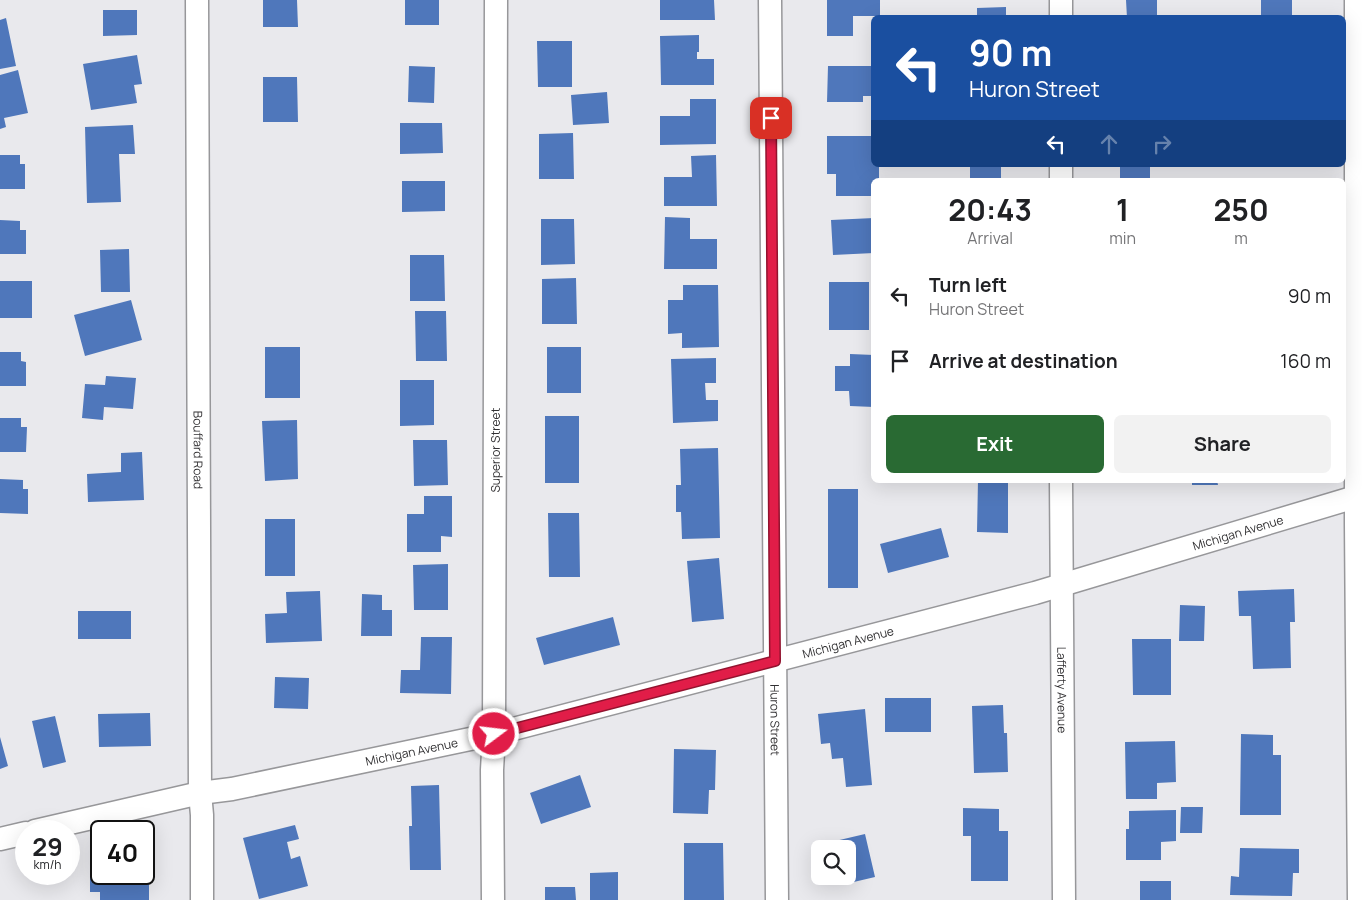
<!DOCTYPE html>
<style>
:root{--surface:#fff;--page:#f2f2f2;--text:#202124;--muted:#757577;--accent:#296a33}
body{margin:0;font-family:Manrope,sans-serif;background:var(--page);color:var(--text);height:100vh;display:flex;flex-direction:column;font-size:19px;white-space:nowrap}
*{box-sizing:border-box;margin:0}
p{font-size:16px;color:var(--muted)}
.icon{flex:none;width:28px;height:28px;fill:none;stroke:currentColor;stroke-width:2;stroke-linecap:round;stroke-linejoin:round}
.map{position:relative;flex:1;overflow:hidden}
.side{position:absolute;left:871px;top:178px;width:475px;height:305px;display:flex;flex-direction:column;background:var(--surface);border-radius:8px;box-shadow:0 5px 20px #0002}
.side>*{flex:none}
.hud{position:absolute;left:871px;top:15px;width:475px;height:152px;border-radius:8px;box-shadow:0 5px 20px #0002;background:#1a4fa0;color:#fff;overflow:hidden}
.fabs{position:absolute;left:811px;top:840px;display:grid;gap:10px}
.fabs a{display:grid;place-items:center;width:45px;height:45px;border-radius:8px;background:var(--surface);box-shadow:0 5px 20px #0002;font-size:25px}
.speed{position:absolute;left:15px;top:820px;display:flex;gap:10px;font-size:25px;font-weight:700;text-align:center}
.speed>*{display:grid;place-content:center;width:65px;height:65px;border-radius:50%;background:var(--surface);box-shadow:0 5px 20px #0002;line-height:1}
.speed small{font-size:12px;font-weight:400}
.speed .limit{border:2px solid #111;border-radius:8px;background:#fff;color:#111}
.pin{position:absolute;display:grid;place-items:center;width:42px;height:42px;color:#fff;margin:-21px;border-radius:10px;box-shadow:0 2px 8px #0006}
.me{position:absolute;width:55px;margin:-28px;rotate:75deg;stroke-linejoin:round;filter:drop-shadow(0 0 4px #0008)}
.turn{display:flex;align-items:center;gap:18px;height:105px;padding:0 15px;font-size:22px}
.turn .icon{width:65px;height:65px;stroke-width:2.5}
.turn b{display:block;font-size:35px;line-height:42px}
.lanes{display:flex;align-items:center;height:48px;padding:0 15px;background:#0003;justify-content:center;gap:25px;direction:ltr}
.lanes .off{opacity:.35}
.eta{display:flex;justify-content:space-evenly;align-items:center;height:85px;text-align:center}
.eta b{font-size:30px;font-weight:700;line-height:35px}
.cta{display:flex;gap:10px;margin-top:auto;padding:10px 15px}
.cta a{flex:1;height:58px;border-radius:8px;background:var(--accent);color:#fff;font-size:20px;font-weight:700;line-height:58px;text-align:center}
.cta a+a{background:var(--page);color:var(--text)}
ul{padding:0;list-style:none}
li{display:flex;align-items:center;gap:15px;height:65px;padding:0 15px}
li div{flex:1}
li b{display:block;font-size:19px}
li em{font-style:normal}
.map>svg:first-child{display:block}
.building{fill:#4f77bb}
.lines{fill:none;stroke-linecap:round;stroke-linejoin:round}
.minor-casing{stroke:#97979a;stroke-width:25}
.minor{stroke:#fff;stroke-width:22}
.route-casing{stroke:#92132f;stroke-width:12}
.route{stroke:#e11d48;stroke-width:9}
.labels{text-anchor:middle;dominant-baseline:central;stroke-width:5;stroke-linejoin:round;paint-order:stroke}
.street-label{font-size:12px;fill:#323133;stroke:#fff}
</style>
<div class="map">
<svg width="1362" height="900" viewBox="0 0 1362 900">
<rect width="100%" height="100%" fill="#e9e9ed"/>
<path class="building" d="M263,0H297L298,27H263Z
M405,0H439V25H405Z
M660,0H714L715,20H660Z
M827,0H880V16H853V36H827Z
M1126,0H1157V18H1127Z
M1261,0H1292V18H1261Z
M1006,7V18H977V8Z
M103,10H137V35L103,36Z
M6,18L16,66L0,69V20Z
M699,35V52H697V59H714V85H661L660,36Z
M537,41H572V87H538Z
M137,55L142,84L134,85L137,103L91,110L83,64Z
M409,66L435,67L434,103L408,102Z
M828,66H874V96H863V102H827Z
M18,70L28,113L4,118L6,127L0,129V75Z
M263,77H297L298,122H263Z
M607,92L609,123L573,125L571,95Z
M690,99H716V144L660,145V116H690Z
M400,123H442L443,153L400,154Z
M133,125L135,154H119L121,202L87,203L85,127Z
M573,133L574,179H539V134Z
M827,136H871V153H874V165H879V180H874V184H871V196H836V174H827Z
M0,155H20V164H25V189H0Z
M716,155L717,206H664V177H692L691,156Z
M970,165H1001V180H970Z
M1120,165H1150V180H1120Z
M402,181H445V211L402,212Z
M665,217L690,218V239H717V269H664Z
M874,218V253L833,255L831,220Z
M541,219H574L575,264L541,265Z
M0,220L20,221V230H26V254H0Z
M129,249L130,292H101L100,250Z
M410,255H444L445,301H410Z
M576,278L577,324H542V279Z
M0,281H32V318H0Z
M829,282H869V330H829Z
M683,285H718L719,347L682,348V333L668,334V300H683Z
M131,300L142,340L85,356L74,315Z
M415,311H446L447,361H416Z
M265,347H300V398H265Z
M547,347H581V393H547Z
M0,352H21V361L26,362V386H0Z
M850,354L874,355V407L850,406L849,391H835V366H850Z
M716,358V383H705L706,400H718V421L673,423L671,359Z
M106,376L136,378L133,409L104,407L103,420L82,418L85,384L105,385Z
M400,380H434V425L400,426Z
M545,416H579V483H545Z
M0,418H21V427H27L26,452H0Z
M297,420L298,479L265,481L262,421Z
M413,440H447L448,485L414,486Z
M718,448L720,538L682,539L681,512H676V485H681L680,449Z
M142,452L144,500L88,502L87,474L121,472V453Z
M0,479L23,480V489H28V514L0,513Z
M978,480H1008V533L977,532Z
M1192,480H1217L1218,485H1192Z
M828,489H858V588H828Z
M424,496H452V537L441,536V552H407V514H424Z
M548,513H579L580,577H549Z
M265,519H295V576H265Z
M941,528L949,557L888,573L880,544Z
M719,558L724,619L692,622L687,561Z
M448,564V610H414L413,565Z
M1294,589L1295,622H1290L1291,668L1253,669L1251,616H1239L1238,591Z
M320,591L322,641L266,643L265,614L287,613L286,592Z
M362,594L382,595V610H392V636H361Z
M1180,605L1205,606L1204,641H1179Z
M78,611H131V639H78Z
M613,617L620,645L544,665L536,638Z
M421,637H452L451,694L400,693L401,670H420Z
M1132,639H1171V695H1133Z
M275,677L309,678L308,709L274,708Z
M885,698H931V732H885Z
M1003,705L1004,733H1007L1008,772L974,773L972,706Z
M865,709L872,785L846,787L843,758L832,759L830,743L821,744L818,714Z
M150,713L151,746L99,747L98,714Z
M55,716L66,762L43,768L32,721Z
M1241,734L1273,735V755H1281V815H1240Z
M0,737L8,766L0,769Z
M1175,741L1176,782L1157,783V799H1126L1125,742Z
M674,749L716,750L715,790H709L708,814L673,813Z
M580,775L591,807L541,824L530,793Z
M439,785L441,870H410L409,826H412L411,786Z
M1181,807H1203L1202,833H1180Z
M963,808L999,809V831H1008V881H971V836H963Z
M1176,810V841L1161,842V860H1126V829H1129V811Z
M295,825L299,839L287,842L291,859L300,856L308,886L259,899L243,838Z
M865,834L875,877L841,885L839,876H848V849H832L831,842Z
M684,843H723L724,900H684Z
M1240,848L1299,849V873H1293L1292,896L1230,895L1231,876L1239,877Z
M144,870H149V900H100V892H90V871H101V874H144Z
M618,872V900H590V873Z
M1140,881H1171V900H1140Z
M545,887H575L576,900H545Z"/>
<g class="lines">
<defs>
<g id="minor">
<path id="s1" d="M197,0L200,793L202,815V900"/>
<path id="s2" d="M770,0L777,900"/>
<path d="M1061,0V18"/>
<path d="M1356,0V524L1359,900"/>
<path d="M1061,165V180"/>
<path id="s3" d="M1061,480L1064,900"/>
<path id="s4" d="M35,831L200,793L232,789L494,734L1035,593L1362,495"/>
<path d="M0,839L26,833"/>
<path id="s5" d="M493,900L492,770L494,734L496,0"/>
</g>
</defs>
<use href="#minor" class="minor-casing"/>
<use href="#minor" class="minor"/>
</g>
<g class="lines">
<defs>
<path id="route" d="M494,734L775,661L771,118"/>
</defs>
<use href="#route" class="route-casing"/>
<use href="#route" class="route"/>
</g>
<g class="labels">
<g class="street-label">
<text stroke="none"><textPath href="#s1" startOffset="450">Bouffard Road</textPath></text>
<text stroke="none"><textPath href="#s5" startOffset="450">Superior Street</textPath></text>
<text stroke="none"><textPath href="#s4" startOffset="1240">Michigan Avenue</textPath></text>
<text stroke="none"><textPath href="#s4" startOffset="835">Michigan Avenue</textPath></text>
<text stroke="none"><textPath href="#s3" startOffset="210">Lafferty Avenue</textPath></text>
<text stroke="none"><textPath href="#s2" startOffset="720">Huron Street</textPath></text>
<text stroke="none"><textPath href="#s4" startOffset="385">Michigan Avenue</textPath></text>
</g>
</g>
</svg>
<div class="fabs">
<a><svg class="icon" aria-label="search" viewBox="0 0 24 24"><circle cx="10" cy="10" r="6"/><path d="M15 15l6 6"/></svg></a>
</div>
<div class="speed"><div>29<small>km/h</small></div><div class="limit">40</div></div>
<div class="pin" style="left:771px;top:118px;background:#d93025"><svg class="icon" aria-label="arrive" viewBox="0 0 24 24"><path d="M6 21V4h12l-3 4 3 4H6"/></svg></div>
<svg class="me" style="left:494px;top:734px" viewBox="-20 -20 40 40"><circle r="17" fill="#e11d48" stroke="#fff" stroke-width="3"/><path d="M0-11L8 9 0 5-8 9z" fill="#fff"/></svg>
<div class="hud">
<div class="turn"><svg class="icon" aria-label="left" viewBox="0 0 24 24"><path d="M17 20v-9H6M10 6l-5 5 5 5"/></svg><div><b>90 m</b>Huron Street</div></div>
<div class="lanes"><svg class="icon" aria-label="left" viewBox="0 0 24 24"><path d="M17 20v-9H6M10 6l-5 5 5 5"/></svg><svg class="icon off" aria-label="ahead" viewBox="0 0 24 24"><path d="M12 20V5M6 11l6-6 6 6"/></svg><svg class="icon off" aria-label="right" viewBox="0 0 24 24"><path d="M7 20v-9h11M14 6l5 5-5 5"/></svg></div>
</div>
<section class="side">
<div class="eta">
<div><b>20:43</b><p>Arrival</p></div>
<div><b>1</b><p>min</p></div>
<div><b>250</b><p>m</p></div>
</div>
<ul>
<li><svg class="icon" aria-label="left" viewBox="0 0 24 24"><path d="M17 20v-9H6M10 6l-5 5 5 5"/></svg><div><b>Turn left</b><p>Huron Street</p></div><em>90 m</em></li>
<li><svg class="icon" aria-label="arrive" viewBox="0 0 24 24"><path d="M6 21V4h12l-3 4 3 4H6"/></svg><div><b>Arrive at destination</b></div><em>160 m</em></li>
</ul>
<div class="cta"><a>Exit</a><a>Share</a></div>
</section>
</div>
